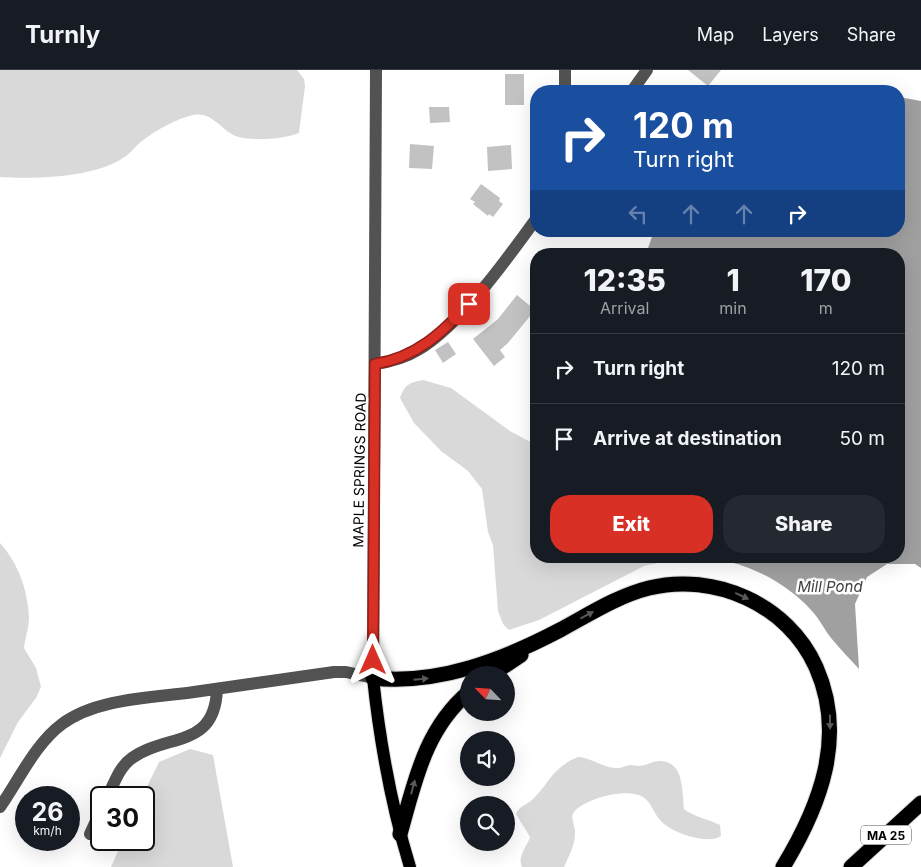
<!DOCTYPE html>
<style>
:root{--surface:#171b24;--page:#242831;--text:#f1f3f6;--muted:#9ea1a6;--line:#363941;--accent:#d93025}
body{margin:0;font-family:Inter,sans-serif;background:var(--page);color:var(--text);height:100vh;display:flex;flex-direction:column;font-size:19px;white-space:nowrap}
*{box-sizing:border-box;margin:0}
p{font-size:16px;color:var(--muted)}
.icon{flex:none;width:28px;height:28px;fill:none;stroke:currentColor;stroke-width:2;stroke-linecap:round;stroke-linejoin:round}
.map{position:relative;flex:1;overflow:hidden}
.details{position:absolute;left:530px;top:178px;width:375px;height:315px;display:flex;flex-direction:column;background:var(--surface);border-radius:20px;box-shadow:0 5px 20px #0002}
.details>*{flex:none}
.guide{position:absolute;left:530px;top:15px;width:375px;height:152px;border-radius:20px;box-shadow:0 5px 20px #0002;background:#1a4fa0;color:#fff;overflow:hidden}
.needle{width:32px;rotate:295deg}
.tools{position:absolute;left:460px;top:596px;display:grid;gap:10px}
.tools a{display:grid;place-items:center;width:55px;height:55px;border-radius:50%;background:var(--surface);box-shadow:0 5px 20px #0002;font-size:25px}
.speed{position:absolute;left:15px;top:716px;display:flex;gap:10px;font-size:25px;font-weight:700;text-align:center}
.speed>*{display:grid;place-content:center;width:65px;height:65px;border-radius:50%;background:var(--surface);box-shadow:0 5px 20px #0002;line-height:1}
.speed small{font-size:12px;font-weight:400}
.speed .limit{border:2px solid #111;border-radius:8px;background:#fff;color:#111}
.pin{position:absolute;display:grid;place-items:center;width:42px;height:42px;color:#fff;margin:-21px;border-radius:10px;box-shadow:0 2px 8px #0006}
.me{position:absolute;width:55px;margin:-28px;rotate:0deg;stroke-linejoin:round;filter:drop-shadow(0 0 4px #0008)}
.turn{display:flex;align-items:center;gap:18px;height:105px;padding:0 20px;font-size:22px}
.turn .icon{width:65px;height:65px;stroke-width:2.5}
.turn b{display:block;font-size:35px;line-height:42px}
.lanes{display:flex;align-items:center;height:48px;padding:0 20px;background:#0003;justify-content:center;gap:25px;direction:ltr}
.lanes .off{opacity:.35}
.eta{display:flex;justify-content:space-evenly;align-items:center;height:85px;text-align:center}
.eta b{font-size:30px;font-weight:800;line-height:35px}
.cta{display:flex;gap:10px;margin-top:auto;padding:10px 20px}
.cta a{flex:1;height:58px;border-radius:20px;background:var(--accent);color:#fff;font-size:20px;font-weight:800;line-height:58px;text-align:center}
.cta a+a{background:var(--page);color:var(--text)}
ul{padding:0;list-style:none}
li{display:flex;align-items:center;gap:15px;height:70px;padding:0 20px;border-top:1px solid var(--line)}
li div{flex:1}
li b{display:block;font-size:19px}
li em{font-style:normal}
header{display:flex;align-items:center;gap:30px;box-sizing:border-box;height:70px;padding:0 25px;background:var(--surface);border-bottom:1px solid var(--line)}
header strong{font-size:24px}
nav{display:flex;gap:28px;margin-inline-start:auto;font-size:18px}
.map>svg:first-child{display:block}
.green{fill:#d9d9d9}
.water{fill:#a0a0a0}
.building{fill:#c2c2c2}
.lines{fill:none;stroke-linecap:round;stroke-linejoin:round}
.major-casing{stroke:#dbdbdb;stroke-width:14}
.highway-casing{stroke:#dbdbdb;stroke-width:17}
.minor{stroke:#525252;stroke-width:12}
.major{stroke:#000;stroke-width:12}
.highway{stroke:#000;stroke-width:15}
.oneway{fill:#595959}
.route-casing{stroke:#8d1f18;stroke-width:12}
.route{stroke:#d93025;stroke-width:9}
.labels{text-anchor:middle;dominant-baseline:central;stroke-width:5;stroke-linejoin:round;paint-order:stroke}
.shield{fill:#fff;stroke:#4c4c4c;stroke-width:1}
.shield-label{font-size:12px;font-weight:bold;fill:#000}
.street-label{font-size:14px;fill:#000;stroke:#fff}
.water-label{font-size:15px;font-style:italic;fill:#414141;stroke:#fff}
</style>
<header>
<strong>Turnly</strong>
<nav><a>Map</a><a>Layers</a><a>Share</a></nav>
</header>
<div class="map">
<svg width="921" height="797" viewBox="0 0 921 797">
<rect width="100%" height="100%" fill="#fff"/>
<path class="green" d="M0,0H297L304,9L305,16L299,63C286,69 253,71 239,67C222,63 214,41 193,45C176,49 156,60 142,71C136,75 132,82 126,86C97,108 35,109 0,107Z
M423,310L451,318L510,361L536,375V486H671L658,493L644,496L539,550L509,560L503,554L498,541L493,475L488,462L482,419L468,401L441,381L414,353L400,328C405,314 409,313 423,310Z
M0,473C18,493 28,520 29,548C29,557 25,569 24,578L36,598L41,617L36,628L18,652L0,688Z
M190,679L213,685L233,797H111L123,770H144L142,727L159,692Z
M578,687C592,688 602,697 615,698C621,699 626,695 631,695C633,695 636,696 639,696C645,696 651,692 658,691C684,690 682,719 684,739C694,747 708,749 720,755L721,766C707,775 672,763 661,751C654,744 652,733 643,727C628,717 585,728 574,742C570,747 574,754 575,760C576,774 569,785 564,797H522C517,786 527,777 530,767L516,744C519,736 527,735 533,729C551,711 553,697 578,687Z"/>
<path class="water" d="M899,27L921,31V498L915,494H887L867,507L855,534L859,599C850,589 840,579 831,568C824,559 819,548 811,540C779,505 724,481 677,489L672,486H899V184H646L654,161H899Z"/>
<path class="building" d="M688,0H721L708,16Z
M505,4H524V35H505Z
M429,37H449L450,52L430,53Z
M410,74L434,76L432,99L409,98Z
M511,75L512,99L488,101L487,77Z
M481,114L500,128L499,131L503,134L493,147L489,144L488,146L473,134L475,132L470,129Z
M517,225L535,240L508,273L500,280L505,287L494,296L473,269L498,249Z
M448,272L456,284L443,293L435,280Z"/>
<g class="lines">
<defs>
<path id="major" d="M373,608C380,673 391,735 410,797"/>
<path id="highway" d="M491,605L521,585
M373,608C438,615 503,590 560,560C588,545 617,526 649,518C714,502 788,534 816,597C847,667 820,736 783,797
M400,764C415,711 425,659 469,622
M851,797L921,733"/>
</defs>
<use href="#major" class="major-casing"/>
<use href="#highway" class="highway-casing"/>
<path class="minor" d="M565,21V0
M632,21L647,0
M375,294C390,292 405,288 418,280C460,255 507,189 536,149
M107,728C114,714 119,697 132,688C167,663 215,679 217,619
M0,737C19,710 35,674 62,654C97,628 152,628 194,622C241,615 287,609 334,602H346L373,608L376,0
M90,764L101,740"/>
<use href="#major" class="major"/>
<use href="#highway" class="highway"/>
</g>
<defs><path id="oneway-solid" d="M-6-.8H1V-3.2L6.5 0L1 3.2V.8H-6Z" transform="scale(1.25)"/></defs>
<g class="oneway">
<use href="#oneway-solid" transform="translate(742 526) rotate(25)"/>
<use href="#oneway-solid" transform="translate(587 545) rotate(-28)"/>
<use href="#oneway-solid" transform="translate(421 609) rotate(-5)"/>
<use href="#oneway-solid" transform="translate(830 652) rotate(89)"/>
<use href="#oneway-solid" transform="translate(413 717) rotate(-75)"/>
</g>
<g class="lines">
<defs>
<path id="route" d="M373,590L375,294C415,288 442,263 469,234"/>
</defs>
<use href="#route" class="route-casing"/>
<use href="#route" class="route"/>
</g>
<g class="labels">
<rect class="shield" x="861" y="755.5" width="50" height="19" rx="4"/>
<g class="shield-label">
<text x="886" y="765">MA 25</text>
</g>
<g class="street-label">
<text transform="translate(359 400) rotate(-89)">MAPLE SPRINGS ROAD</text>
</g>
<g class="water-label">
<text x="830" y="516">Mill Pond</text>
</g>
</g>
</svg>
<div class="tools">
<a><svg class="needle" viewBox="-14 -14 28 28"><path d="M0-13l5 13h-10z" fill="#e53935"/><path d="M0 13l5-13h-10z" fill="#9ea1a6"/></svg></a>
<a><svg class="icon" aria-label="sound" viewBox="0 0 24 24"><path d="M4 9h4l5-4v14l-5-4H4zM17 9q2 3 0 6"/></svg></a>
<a><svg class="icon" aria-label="search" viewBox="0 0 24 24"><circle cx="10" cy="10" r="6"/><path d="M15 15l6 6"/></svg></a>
</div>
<div class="speed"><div>26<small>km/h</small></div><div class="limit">30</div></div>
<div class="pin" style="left:469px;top:234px;background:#d93025"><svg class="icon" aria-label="arrive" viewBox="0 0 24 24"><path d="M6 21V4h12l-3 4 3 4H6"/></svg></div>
<svg class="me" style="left:373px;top:590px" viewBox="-20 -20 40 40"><path d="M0-17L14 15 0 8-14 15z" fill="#d93025" stroke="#fff" stroke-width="4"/></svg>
<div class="guide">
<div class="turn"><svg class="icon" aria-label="right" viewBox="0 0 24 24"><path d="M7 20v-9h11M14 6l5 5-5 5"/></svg><div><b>120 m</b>Turn right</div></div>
<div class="lanes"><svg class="icon off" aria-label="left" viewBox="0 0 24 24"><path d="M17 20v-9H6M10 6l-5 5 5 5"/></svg><svg class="icon off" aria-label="ahead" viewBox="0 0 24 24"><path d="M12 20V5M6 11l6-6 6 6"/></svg><svg class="icon off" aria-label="ahead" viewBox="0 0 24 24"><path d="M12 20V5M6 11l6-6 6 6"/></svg><svg class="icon" aria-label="right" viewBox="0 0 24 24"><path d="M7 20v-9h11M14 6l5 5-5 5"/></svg></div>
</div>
<section class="details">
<div class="eta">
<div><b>12:35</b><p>Arrival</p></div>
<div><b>1</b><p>min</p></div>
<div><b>170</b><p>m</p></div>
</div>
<ul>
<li><svg class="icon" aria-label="right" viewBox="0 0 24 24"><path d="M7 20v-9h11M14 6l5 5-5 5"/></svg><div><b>Turn right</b></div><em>120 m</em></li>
<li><svg class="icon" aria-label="arrive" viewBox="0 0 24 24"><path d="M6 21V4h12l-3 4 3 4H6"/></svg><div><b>Arrive at destination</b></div><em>50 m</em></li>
</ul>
<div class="cta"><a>Exit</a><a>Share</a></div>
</section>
</div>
